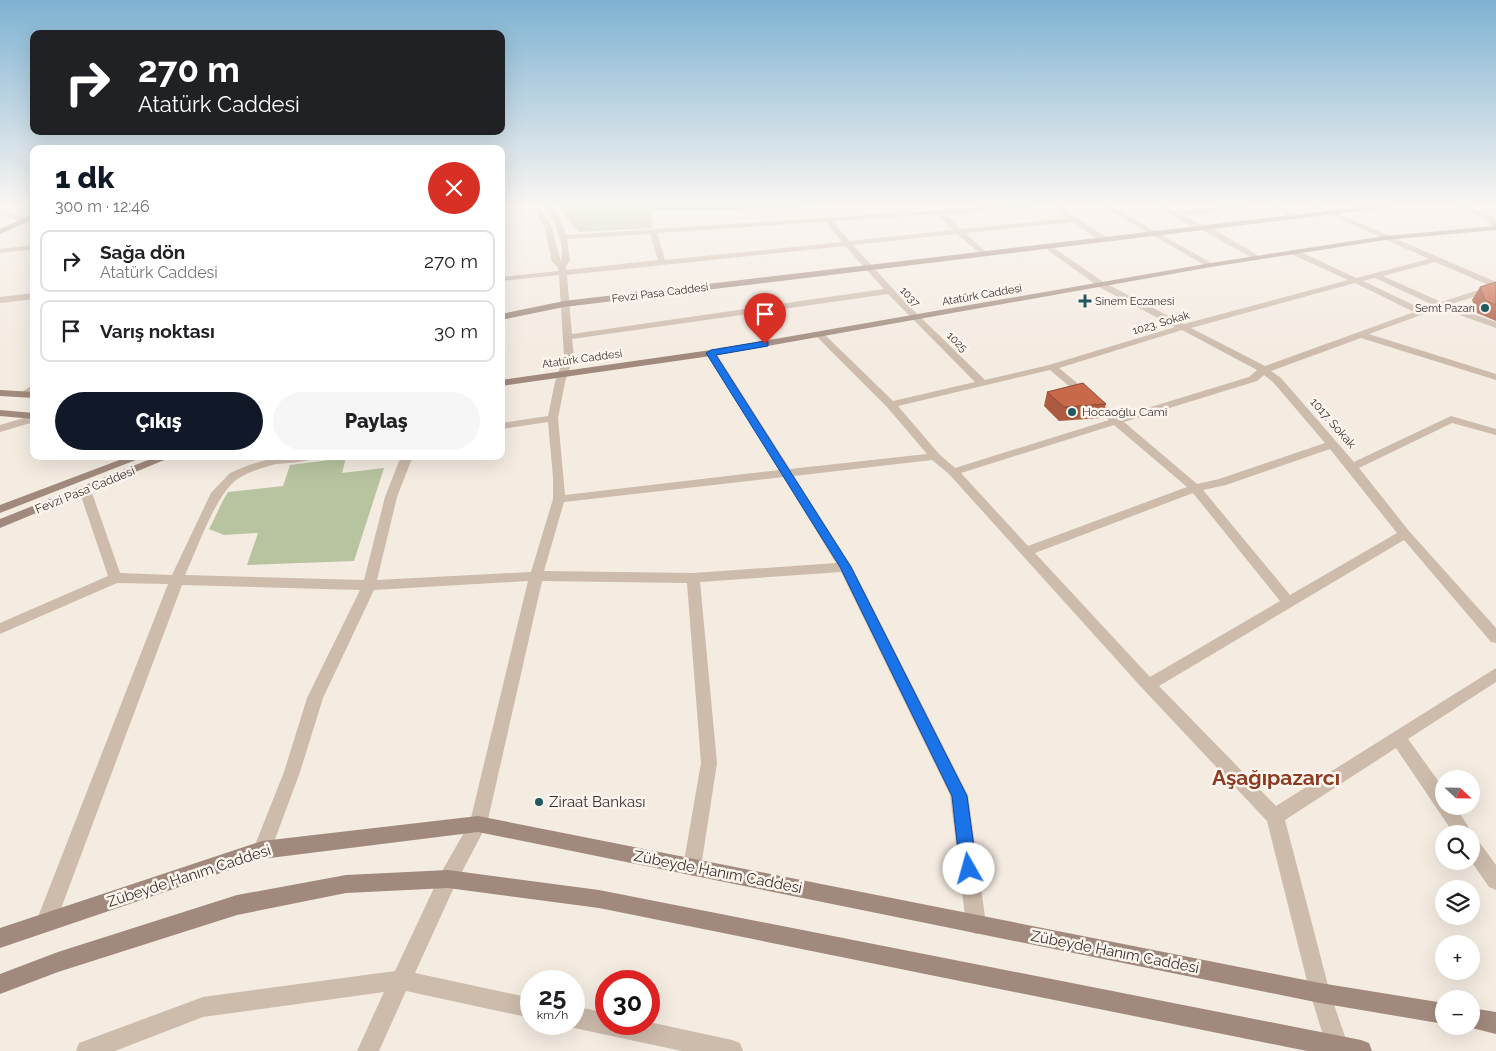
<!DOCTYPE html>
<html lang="tr">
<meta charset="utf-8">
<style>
:root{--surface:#fff;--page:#f6f6f6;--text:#202124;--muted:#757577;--line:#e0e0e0;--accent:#111827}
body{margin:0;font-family:Raleway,sans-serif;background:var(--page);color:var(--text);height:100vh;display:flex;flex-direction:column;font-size:19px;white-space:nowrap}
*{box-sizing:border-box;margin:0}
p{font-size:16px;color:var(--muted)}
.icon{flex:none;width:28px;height:28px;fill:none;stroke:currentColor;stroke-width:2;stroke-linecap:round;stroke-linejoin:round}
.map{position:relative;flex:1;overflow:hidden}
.sheet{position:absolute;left:30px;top:145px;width:475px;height:315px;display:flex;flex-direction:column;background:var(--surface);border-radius:10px;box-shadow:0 5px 20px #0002}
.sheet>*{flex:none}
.top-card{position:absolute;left:30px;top:30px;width:475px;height:105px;border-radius:10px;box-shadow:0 5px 20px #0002;background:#202124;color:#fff;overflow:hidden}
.needle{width:32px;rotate:112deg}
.buttons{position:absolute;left:1435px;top:770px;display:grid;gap:10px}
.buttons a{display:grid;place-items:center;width:45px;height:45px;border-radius:50%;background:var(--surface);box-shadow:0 5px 20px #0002;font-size:25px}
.speed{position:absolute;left:520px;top:970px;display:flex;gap:10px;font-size:25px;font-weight:700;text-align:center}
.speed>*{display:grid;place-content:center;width:65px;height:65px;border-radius:50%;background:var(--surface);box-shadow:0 5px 20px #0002;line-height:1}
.speed small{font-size:12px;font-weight:400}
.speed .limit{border:8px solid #d22;background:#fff;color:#111}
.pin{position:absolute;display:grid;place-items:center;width:42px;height:42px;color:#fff;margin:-51px -21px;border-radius:50% 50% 50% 0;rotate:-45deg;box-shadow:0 0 5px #0007}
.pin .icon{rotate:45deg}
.me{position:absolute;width:55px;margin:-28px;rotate:353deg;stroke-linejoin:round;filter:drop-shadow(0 0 4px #0008)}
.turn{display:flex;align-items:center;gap:18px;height:105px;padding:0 25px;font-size:22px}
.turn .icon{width:65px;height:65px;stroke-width:2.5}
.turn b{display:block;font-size:35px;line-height:42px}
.round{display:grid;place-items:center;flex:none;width:52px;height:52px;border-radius:26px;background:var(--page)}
.overview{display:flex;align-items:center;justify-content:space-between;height:85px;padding:0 25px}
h1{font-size:30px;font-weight:800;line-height:38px;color:var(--accent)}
.primary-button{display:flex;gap:10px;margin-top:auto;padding:10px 25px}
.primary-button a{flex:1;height:58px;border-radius:30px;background:var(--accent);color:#fff;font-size:20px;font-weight:800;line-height:58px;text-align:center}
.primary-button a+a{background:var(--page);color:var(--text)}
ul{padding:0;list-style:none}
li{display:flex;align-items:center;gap:15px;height:62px;margin:0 10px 8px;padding:0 15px;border:2px solid var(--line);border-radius:10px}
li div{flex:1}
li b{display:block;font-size:19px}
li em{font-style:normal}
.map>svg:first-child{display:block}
.green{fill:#b8c4a0}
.water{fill:#7fb0b2}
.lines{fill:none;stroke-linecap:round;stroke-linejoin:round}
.street{fill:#cdbbac;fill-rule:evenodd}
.secondary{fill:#a18a7d;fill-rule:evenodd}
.wall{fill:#ac5a40}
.building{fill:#c8694b;stroke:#8c4a34}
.route{fill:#1a73e8;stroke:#114b97}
.poi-dot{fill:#1f5a5e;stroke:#fbf5ee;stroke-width:2}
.labels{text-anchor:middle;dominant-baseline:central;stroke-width:5;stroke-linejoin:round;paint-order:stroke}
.far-street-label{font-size:11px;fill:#3b302b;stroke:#fbf5ee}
.far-poi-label{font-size:11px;fill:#3b302b;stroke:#fbf5ee;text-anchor:start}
.poi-label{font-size:12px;fill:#3b302b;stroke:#fbf5ee;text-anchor:start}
.street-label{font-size:12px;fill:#3b302b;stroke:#fbf5ee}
.near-poi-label{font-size:15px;fill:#3b302b;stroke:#fbf5ee;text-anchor:start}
.near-street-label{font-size:15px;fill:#3b302b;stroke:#fbf5ee}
.near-district-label{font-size:21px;font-weight:bold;fill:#8c3b22;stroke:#fbf5ee}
</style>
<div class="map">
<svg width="1496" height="1051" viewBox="0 0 1496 1051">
<rect width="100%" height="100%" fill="#f4ebe1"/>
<path class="green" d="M556,206H632L651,211L652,228L579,232Z
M346,458L342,473L384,468L354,561L247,565L258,533L224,535L209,529C216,517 220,504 228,492L283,486L290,465Z"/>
<path class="water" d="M642,206H817L731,210H654Z"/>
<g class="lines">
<path class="street" d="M532,206H539L551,225L561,262C565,243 555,221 544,206H551L560,218L566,235L1000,206H1035L1032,208L944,214L961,229L1068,218L1051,206H1059L1106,237V241H1100L1073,222L965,233L986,252L987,254L983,256L957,234L853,245L905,302L985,380L1049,365L1175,327L1099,287L1045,248V244H1048L1105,283L1184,324L1348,280L1291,254V250H1297L1356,278L1429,259L1311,206H1320L1496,282V290L1448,305L1496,322V328L1440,308L1369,334L1496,374V380L1361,338L1271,371L1281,378L1354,462L1451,416L1496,429V435L1452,423L1359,468L1409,531L1496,628V643L1491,642L1404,540L1159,686L1276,806L1496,668V682L1408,739L1444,789V806H1455L1473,834L1472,837L1477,839L1496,865V890L1489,887L1471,861V834H1454L1396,748L1285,820L1330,993L1350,1051H1328L1310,993L1267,821L1143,689L949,474L932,460L794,476L852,567L968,795L986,924L983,931L976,934L969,931L966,924L950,795L841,572L700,582L717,763L701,867L699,873L692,876L685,873L683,867L701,763L687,583L542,581L487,824L455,885L415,973L531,998V1018L406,991L379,1051H357L384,992L203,1017L115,1051H76L79,1043L203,997L395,971L441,873L470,822L528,581L374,590L323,698L300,772L271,850L268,856L262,859L256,856L253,850L284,772L307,698L360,590L182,585L56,922L53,929L46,932L39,929L36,922L168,584L117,583L0,634V623L108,576L79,490L81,487H89L91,490L120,573L172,575L211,493L230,473L249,465L274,458L316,456C308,464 283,462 272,465C261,468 249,472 239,478C216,492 197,550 185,575L364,580L385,497L401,456H413L397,497L377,580L531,572L553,499V477L548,422L501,429V423L548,416L555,382L564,356L559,275L501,281V277L558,271V267L552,262L544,225ZM937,214L953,230L849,241L833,221ZM826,222L842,242L665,260L657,233ZM650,234L658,260L566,270V266L570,261L567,239ZM845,246L884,289L572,334L567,275ZM1435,262L1491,286L1441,302L1383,276ZM1375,278L1433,305L1422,309L1363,281ZM1355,283L1414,312L1265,366L1191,328ZM888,294L975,382L893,401L823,333H817L815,335L887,407L927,454L790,469L716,353L711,350L706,353L779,470L565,495L558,418L565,382L574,356L572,339ZM1182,330L1257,370L1249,377L1118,417L1059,368ZM1050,370L1109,420L955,468L939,454L898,406ZM1264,375L1273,382L1325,443L1219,479L1197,484L1124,422L1257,381ZM1114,425L1187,487L1028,546L961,473ZM1330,449L1397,533L1290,595L1203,490L1226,485ZM783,477L836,563L693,573L544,571L564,502ZM1193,493L1280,601L1150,677L1035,553Z
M1102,206H1110L1215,265L1208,267Z
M1158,206H1166L1176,212L1227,206H1248L1245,208L1183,215L1203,226H1208L1263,258L1256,260L1202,230H1197Z
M1272,206H1281L1302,217L1295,219Z
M1456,206H1465L1494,217L1496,222V230H1493L1488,220Z
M0,211L29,218L30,220L26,222L0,215Z
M34,245V249L0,253V249Z
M34,293V299L0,303V297Z
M34,384V393L30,396H22V392Z
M34,415V422L0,432V425Z
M574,1006L606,1013V1024L649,1022L732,1040L740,1043L743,1051H682L574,1028L566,1024H574Z"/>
<path class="secondary" d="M1368,206H1389L1386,208L564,307L501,320V314L564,301Z
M34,214V219L0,234V229Z
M1496,226V230L1385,240L1211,267L711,356L501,386V380L711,350L1211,263L1385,236Z
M0,390L34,392V398L0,396Z
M0,410L34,413V419L0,416Z
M130,456H146L0,513V505Z
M158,456H174L0,528V519Z
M478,816L1320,983L1444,1003V1024L1320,1003L478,832L262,859L0,948V928L262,841Z
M448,870L599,890L1361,1040L1369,1043L1372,1051H1307L599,908L448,888L346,893L237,915L58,972L0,994V974L58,952L237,895L346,875Z
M1471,1008L1496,1012V1034L1464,1026H1471Z"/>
</g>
<path class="wall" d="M1496,282V321L1477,313L1472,300L1480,287Z
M1047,392L1106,404L1101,418L1059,421L1044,406Z"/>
<path class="building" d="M1496,282V305L1485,300L1480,287Z
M1083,383L1106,404L1064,407L1047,392Z"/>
<linearGradient id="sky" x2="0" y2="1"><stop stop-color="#7eb2d2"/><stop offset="0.58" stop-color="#faf6f2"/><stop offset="1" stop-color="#faf6f2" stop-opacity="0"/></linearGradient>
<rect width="1496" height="353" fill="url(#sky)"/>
<path class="route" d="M765,341L768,342V346L716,355L851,567L967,796L977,869L975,875L969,877L963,875L960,869L952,796L840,567L706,353L711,350Z"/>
<g class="poi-dot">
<path d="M1082.5 293.5h5v5h5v5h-5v5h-5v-5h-5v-5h5z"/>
<circle cx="1485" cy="308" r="5"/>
<circle cx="1072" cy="412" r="5"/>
<circle cx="539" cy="802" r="5"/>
</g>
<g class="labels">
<g class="far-street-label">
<text transform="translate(660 293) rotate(-7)">Fevzi Pasa Caddesi</text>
<text transform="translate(982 295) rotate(-10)">Atatürk Caddesi</text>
<text transform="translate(910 297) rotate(47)">1037</text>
<text transform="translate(1161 323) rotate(-16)">1023. Sokak</text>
<text transform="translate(957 342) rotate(44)">1025</text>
<text transform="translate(582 359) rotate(-8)">Atatürk Caddesi</text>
</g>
<g class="far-poi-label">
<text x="1095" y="301">Sinem Eczanesi</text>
<text x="1475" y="308" text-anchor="end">Semt Pazarı</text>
</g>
<g class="poi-label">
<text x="1082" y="412">Hocaoğlu Cami</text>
</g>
<g class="street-label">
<text transform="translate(1333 423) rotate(49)">1017. Sokak</text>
<text transform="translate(85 490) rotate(-22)">Fevzi Pasa Caddesi</text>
</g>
<g class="near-poi-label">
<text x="549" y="802">Ziraat Bankası</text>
</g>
<g class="near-street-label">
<text transform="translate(718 872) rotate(11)">Zübeyde Hanım Caddesi</text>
<text transform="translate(189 876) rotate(-18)">Zübeyde Hanım Caddesi</text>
<text transform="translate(1115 952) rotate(11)">Zübeyde Hanım Caddesi</text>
</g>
<g class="near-district-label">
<text x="1276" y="777">Aşağıpazarcı</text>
</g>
</g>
</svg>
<div class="buttons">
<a><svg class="needle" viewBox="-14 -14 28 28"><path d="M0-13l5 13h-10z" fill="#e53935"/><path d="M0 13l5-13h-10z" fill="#757577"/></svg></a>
<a><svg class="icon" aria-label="search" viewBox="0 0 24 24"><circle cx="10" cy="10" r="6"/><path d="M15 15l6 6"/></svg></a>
<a><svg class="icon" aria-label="layers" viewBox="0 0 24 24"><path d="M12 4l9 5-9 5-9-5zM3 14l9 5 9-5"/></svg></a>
<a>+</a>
<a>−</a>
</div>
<div class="speed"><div>25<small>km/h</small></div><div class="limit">30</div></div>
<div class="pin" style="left:765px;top:344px;background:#d93025"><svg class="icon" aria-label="arrive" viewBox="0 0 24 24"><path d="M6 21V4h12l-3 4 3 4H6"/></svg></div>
<svg class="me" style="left:969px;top:869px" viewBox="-20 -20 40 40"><circle r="19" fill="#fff"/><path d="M0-13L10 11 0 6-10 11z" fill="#1a73e8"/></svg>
<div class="top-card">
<div class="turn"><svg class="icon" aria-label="right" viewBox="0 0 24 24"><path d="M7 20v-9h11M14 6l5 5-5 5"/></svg><div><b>270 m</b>Atatürk Caddesi</div></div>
</div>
<section class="sheet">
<div class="overview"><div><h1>1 dk</h1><p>300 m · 12:46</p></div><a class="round" style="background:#d93025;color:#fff"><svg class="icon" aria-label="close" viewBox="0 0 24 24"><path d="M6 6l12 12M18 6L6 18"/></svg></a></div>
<ul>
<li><svg class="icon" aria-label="right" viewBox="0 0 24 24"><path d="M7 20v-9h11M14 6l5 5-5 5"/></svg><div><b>Sağa dön</b><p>Atatürk Caddesi</p></div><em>270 m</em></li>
<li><svg class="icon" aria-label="arrive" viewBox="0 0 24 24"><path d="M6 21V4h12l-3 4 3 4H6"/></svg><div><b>Varış noktası</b></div><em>30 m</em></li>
</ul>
<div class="primary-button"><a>Çıkış</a><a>Paylaş</a></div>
</section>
</div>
